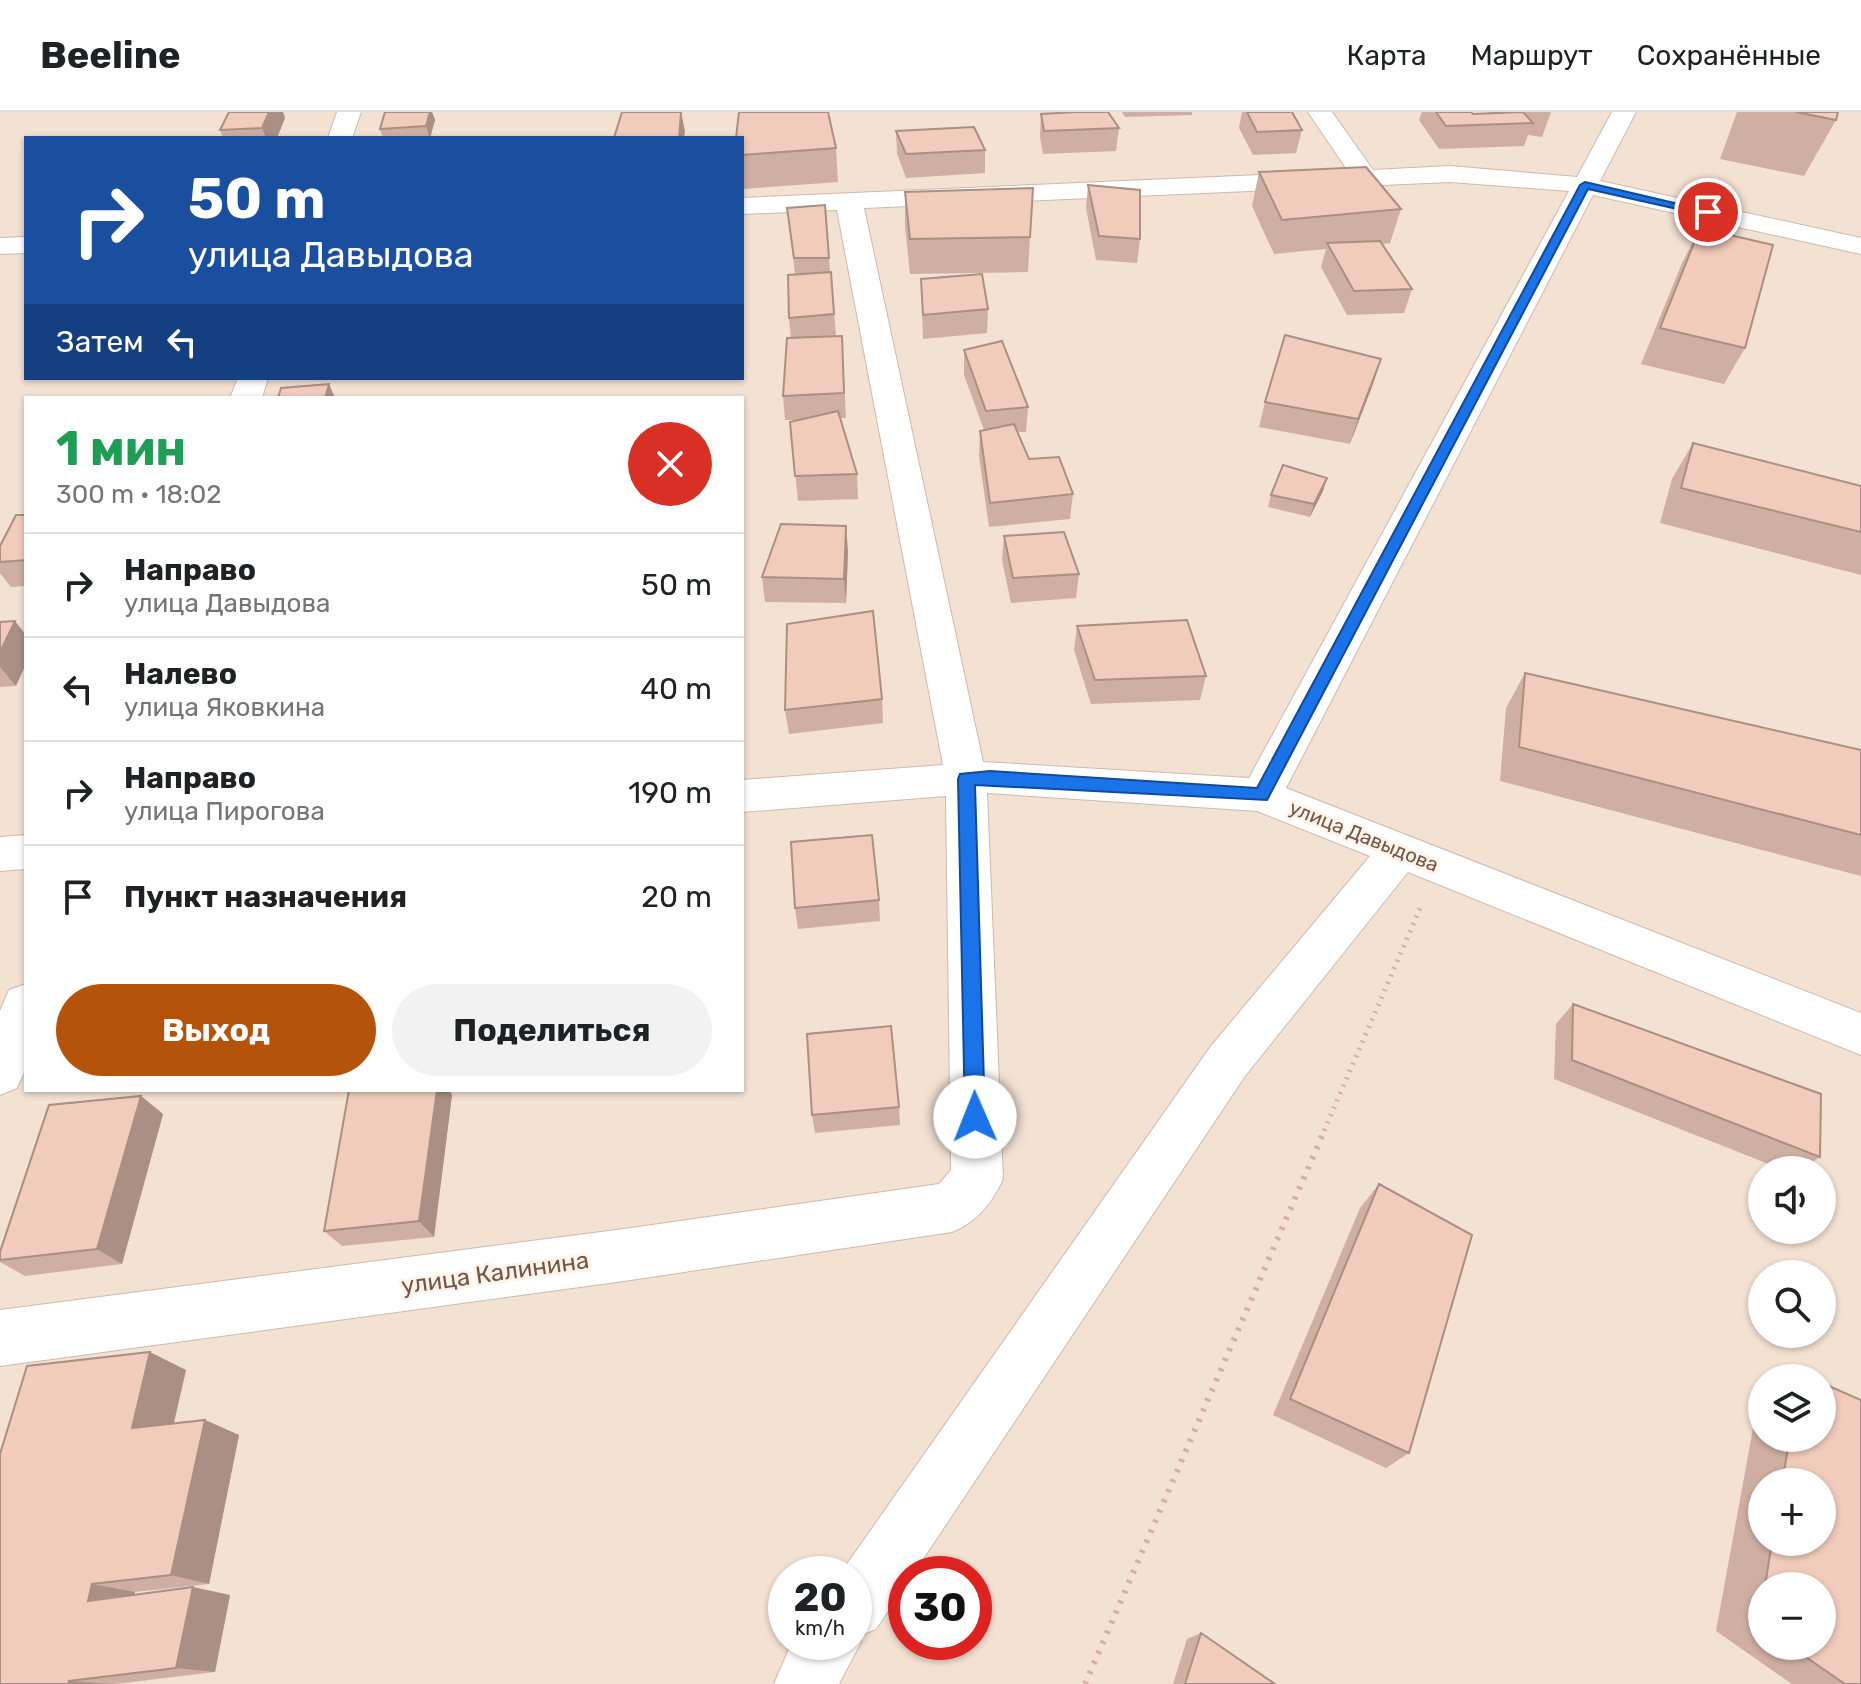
<!DOCTYPE html>
<html lang="ru">
<meta charset="utf-8">
<style>
:root{--surface:#fff;--page:#f2f2f2;--text:#202124;--muted:#757577;--line:#e0e0e0;--accent:#b45309}
body{margin:0;font-family:Rubik,sans-serif;background:var(--page);color:var(--text);height:100vh;display:flex;flex-direction:column;font-size:30px;white-space:nowrap}
*{box-sizing:border-box;margin:0}
p{font-size:26px;color:var(--muted)}
.icon{flex:none;width:44px;height:44px;fill:none;stroke:currentColor;stroke-width:2;stroke-linecap:round;stroke-linejoin:round}
.map{position:relative;flex:1;overflow:hidden}
.drawer{position:absolute;left:24px;top:284px;width:720px;height:696px;display:flex;flex-direction:column;background:var(--surface);border-radius:0px;box-shadow:0 2px 6px #0004}
.drawer>*{flex:none}
.banner{position:absolute;left:24px;top:24px;width:720px;height:244px;border-radius:0px;box-shadow:0 2px 6px #0004;background:#1a4fa0;color:#fff;overflow:hidden}
.buttons{position:absolute;left:1748px;top:1044px;display:grid;gap:16px}
.buttons a{display:grid;place-items:center;width:88px;height:88px;border-radius:50%;background:var(--surface);box-shadow:0 2px 6px #0004;font-size:40px}
.speed{position:absolute;left:768px;top:1444px;display:flex;gap:16px;font-size:40px;font-weight:700;text-align:center}
.speed>*{display:grid;place-content:center;width:104px;height:104px;border-radius:50%;background:var(--surface);box-shadow:0 2px 6px #0004;line-height:1}
.speed small{font-size:20px;font-weight:400}
.speed .limit{border:12px solid #d22;background:#fff;color:#111}
.pin{position:absolute;display:grid;place-items:center;width:68px;height:68px;color:#fff;margin:-34px;border:4px solid #fff;border-radius:50%;box-shadow:0 2px 8px #0007}
.me{position:absolute;width:88px;margin:-44px;rotate:359deg;stroke-linejoin:round;filter:drop-shadow(0 0 6px #0008)}
.turn{display:flex;align-items:center;gap:28px;height:168px;padding:0 32px;font-size:36px}
.turn .icon{width:104px;height:104px;stroke-width:2.5}
.turn b{display:block;font-size:56px;line-height:68px}
.then{display:flex;align-items:center;height:76px;padding:0 32px;background:#0003;gap:16px;font-size:30px}
.round{display:grid;place-items:center;flex:none;width:84px;height:84px;border-radius:42px;background:var(--page)}
.summary{display:flex;align-items:center;justify-content:space-between;height:136px;padding:0 32px}
h1{font-size:48px;font-weight:700;line-height:60px;color:#1e9e55}
.button{display:flex;gap:16px;margin-top:auto;padding:16px 32px}
.button a{flex:1;height:92px;border-radius:48px;background:var(--accent);color:#fff;font-size:32px;font-weight:700;line-height:92px;text-align:center}
.button a+a{background:var(--page);color:var(--text)}
ul{padding:0;list-style:none}
li{display:flex;align-items:center;gap:24px;height:104px;padding:0 32px;border-top:2px solid var(--line)}
li div{flex:1}
li b{display:block;font-size:30px}
li em{font-style:normal}
header{display:flex;align-items:center;gap:48px;box-sizing:border-box;height:112px;padding:0 40px;background:var(--surface);border-bottom:2px solid var(--line)}
header strong{font-size:38px}
nav{display:flex;gap:44px;margin-inline-start:auto;font-size:28px}
.map>svg:first-child{display:block}
.residential{fill:#f3e1d2;fill-rule:evenodd}
.lines{fill:none;stroke-linecap:round;stroke-linejoin:round}
.minor-casing{stroke:#cfb9ad;stroke-width:2}
.path-far1{stroke:#d6af9f;stroke-width:5;stroke-dasharray:2 6;stroke-linecap:butt}
.path{stroke:#d6af9f;stroke-width:6;stroke-dasharray:3 8;stroke-linecap:butt}
.minor{fill:#fff;fill-rule:evenodd}
.wall{fill:#cfafa2;fill-rule:evenodd}
.shaded-wall{fill:#a98f84}
.building{fill:#f1ccbc;stroke:#a98f84;stroke-width:2}
.route{fill:#1a73e8;stroke:#114b97;stroke-width:2}
.labels{text-anchor:middle;dominant-baseline:central;stroke-width:6;stroke-linejoin:round;paint-order:stroke}
.street-label{font-size:20px;fill:#74554a;stroke:#fff4ea}
.near-street-label{font-size:24px;fill:#74554a;stroke:#fff4ea}
</style>
<header>
<strong>Beeline</strong>
<nav><a>Карта</a><a>Маршрут</a><a>Сохранённые</a></nav>
</header>
<div class="map">
<svg width="1861" height="1572" viewBox="0 0 1861 1572">
<rect width="100%" height="100%" fill="#fcf0e4"/>
<path class="residential" d="M0,0H1861V1572H0ZM26,26H742V266H26ZM26,286H742V978H26ZM1762,1058H1822V1118H1762ZM1762,1162H1822V1222H1762ZM1762,1266H1822V1326H1762ZM1762,1370H1822V1430H1762ZM786,1462H854V1530H786ZM906,1462H974V1530H906ZM1762,1474H1822V1534H1762Z"/>
<g class="lines">
<defs>
<path id="minor" d="M337,0H361L352,26H328Z
M1308,0H1332L1373,58L1450,54L1577,65L1612,0H1636L1600,69L1861,126V142L1593,83L1286,676L1861,901V943L1408,760L1245,964L913,1462H906V1472L876,1517L859,1524L861,1530L839,1572H774L792,1530H854V1462H840L1211,934L1370,744L1257,699L987,681L1003,1067C992,1091 977,1110 952,1120L624,1169L0,1254V1198L624,1117L939,1072L951,1058L946,684L742,700V668L943,653L837,98L742,102V86L1348,59ZM1450,70L1569,79L1249,666L983,650L864,96Z
M26,125V141L0,142V126Z
M238,266H268L262,286H230Z
M26,723V757L0,759V725Z
M26,872V956L17,976L0,983V899L9,878Z"/>
</defs>
<use href="#minor" class="minor-casing"/>
<path class="path-far1" d="M1321,1026L1421,794"/>
<path class="path" d="M1085,1572L1322,1024"/>
<use href="#minor" class="minor"/>
</g>
<path class="wall" d="M229,0H283L285,6L277,26H223L220,18Z
M385,0H432L435,8L430,26H383L380,17Z
M1122,0H1192V3L1125,5Z
M1242,0H1292L1302,18L1296,41L1253,43L1239,16Z
M1422,0H1471L1473,2L1493,0H1551L1542,25L1528,23L1524,34L1439,37L1419,8Z
M1737,0H1838L1836,8L1804,64L1720,47Z
M1041,2L1119,16L1116,39L1043,42L1040,25Z
M896,19L985,38V61L906,66L897,42Z
M742,26L836,36L838,70L742,77Z
M1259,60L1401,97L1390,131L1382,132L1412,177L1404,201L1347,203L1321,155L1326,137L1274,142L1252,94Z
M1088,73L1140,127L1137,151L1096,148L1086,96Z
M905,80L1030,125L1028,160L910,162L905,115Z
M825,93L830,160H831L836,225L842,224L846,306H840L857,362L858,387L798,389L790,310L799,308H785L783,284L791,226L789,206L795,162L787,96Z
M1700,116L1745,236L1724,272L1641,252L1682,151Z
M921,167L988,197L987,221L923,227Z
M964,238L1028,295L1026,320H1017L1029,347L1073,382L1070,407L989,415L979,344L980,319L984,318L964,263Z
M1381,247L1373,272L1350,332L1259,315L1265,290Z
M1693,331L1861,374V463L1660,411L1672,367Z
M1327,366L1323,379L1310,405L1268,395L1271,383Z
M26,403V474L11,475L0,461V434Z
M1004,424L1079,462L1076,486L1011,491L1002,448Z
M848,439L846,491L765,490L762,465Z
M0,510L16,574L0,575Z
M1077,514L1206,564L1200,588L1091,592L1074,538Z
M1525,561L1861,638V764L1500,669L1506,596Z
M882,587L883,611L789,622L785,598Z
M879,788L880,809L798,817L795,796Z
M1573,892L1820,1045L1800,1058H1784L1554,967L1556,912Z
M349,978H449L452,983L434,1125L342,1134L324,1119Z
M141,984L163,1002L122,1152L25,1164L0,1150V1148Z
M899,995L900,1013L815,1021L812,1003Z
M1379,1072L1409,1341L1386,1356L1273,1303L1360,1096Z
M186,1258L174,1311L205,1308L239,1323L209,1472L135,1480L134,1483H230L215,1560L115,1572H0Z
M1800,1261L1812,1266H1788Z
M1762,1277V1326H1822L1861,1572H1792L1716,1519L1760,1278ZM1762,1370H1822V1430H1762ZM1762,1474H1822V1534H1762Z
M1201,1521L1275,1572H1173L1187,1527Z"/>
<path class="shaded-wall" d="M269,0H283L285,6L277,26H266L262,16Z
M430,0H432L435,8L430,26L426,14Z
M681,0L685,19L684,26H679Z
M1381,247L1373,272L1350,332L1358,307Z
M329,272L335,286H325Z
M1327,366L1323,379L1310,405L1314,392Z
M846,414L848,439L846,491L844,467Z
M15,509L26,523V552L16,574L0,555V540Z
M437,978H449L452,983L434,1125L419,1109Z
M141,984L163,1002L122,1152L97,1137Z
M150,1240L186,1258L169,1331L132,1316Z
M205,1308L239,1323L209,1472L171,1463Z
M92,1472L135,1480L131,1496L88,1489Z
M193,1475L230,1483L215,1560L176,1556Z
M69,1569L112,1572H68Z"/>
<path class="building" d="M229,0H269L262,16L220,18Z
M385,0H430L426,14L380,17Z
M622,0H681L679,26H614Z
M739,0H828L836,36L742,43V26H736Z
M1076,0H1108L1119,16L1044,19L1041,2Z
M1247,0H1292L1302,18L1257,20Z
M1436,0H1471L1473,2L1523,0L1533,11L1446,14Z
M1796,0H1838L1836,8Z
M974,15L985,38L906,42L896,19Z
M1366,55L1401,97L1282,108L1259,60Z
M1088,73L1140,78V127L1099,124Z
M1033,76L1030,125L910,127L905,80Z
M825,93L829,146H794L787,96Z
M1700,116L1773,133L1745,236L1660,216Z
M1380,129L1412,177L1354,179L1327,131Z
M831,160L834,202L789,206L788,163Z
M982,162L988,197L923,203L921,167Z
M1285,223L1381,247L1358,307L1265,290Z
M842,224L844,281L783,284L787,226Z
M1002,229L1028,295L986,299L964,238Z
M329,272L325,286H278L281,276Z
M838,299L857,362L795,364L790,310Z
M1014,312L1029,347L1059,345L1073,382L990,391L980,319Z
M1693,331L1861,374V420L1681,376Z
M1283,353L1327,366L1314,392L1271,383Z
M16,403H26V448L0,450V434Z
M781,412L846,414L844,467L762,465Z
M1064,420L1079,462L1013,466L1004,424Z
M873,499L882,587L785,598L787,512Z
M1187,508L1206,564L1095,568L1077,514Z
M15,509L0,540V510Z
M1525,561L1861,638V723L1519,635Z
M872,723L879,788L795,796L791,730Z
M1573,892L1821,982L1820,1045L1572,948Z
M891,914L899,995L812,1003L807,922Z
M349,978H437L419,1109L324,1119Z
M141,984L97,1137L0,1148V1140L49,993Z
M1379,1072L1472,1123L1409,1341L1290,1287Z
M150,1240L132,1316L205,1308L171,1463L92,1472L88,1489L193,1475L176,1556L69,1569L68,1572H0V1342L27,1254Z
M1800,1261L1812,1266H1799Z
M1822,1271L1861,1288V1572H1845L1790,1534H1822V1474H1765L1772,1430H1822V1370H1782L1790,1326H1822Z
M1762,1494V1515L1759,1513Z
M1201,1521L1275,1572H1185Z"/>
<path class="route" d="M1585,70L1713,100L1708,104L1588,77L1267,688L975,673L985,1005L982,1012L975,1015L968,1012L965,1005L958,667L960,662L990,659L1257,676L1580,73Z"/>
<g class="labels">
<g class="street-label">
<text transform="translate(1364 724) rotate(22)">улица Давыдова</text>
</g>
<g class="near-street-label">
<text transform="translate(495 1161) rotate(-8)">улица Калинина</text>
</g>
</g>
</svg>
<div class="buttons">
<a><svg class="icon" aria-label="sound" viewBox="0 0 24 24"><path d="M4 9h4l5-4v14l-5-4H4zM17 9q2 3 0 6"/></svg></a>
<a><svg class="icon" aria-label="search" viewBox="0 0 24 24"><circle cx="10" cy="10" r="6"/><path d="M15 15l6 6"/></svg></a>
<a><svg class="icon" aria-label="layers" viewBox="0 0 24 24"><path d="M12 4l9 5-9 5-9-5zM3 14l9 5 9-5"/></svg></a>
<a>+</a>
<a>−</a>
</div>
<div class="speed"><div>20<small>km/h</small></div><div class="limit">30</div></div>
<div class="pin" style="left:1708px;top:100px;background:#d93025"><svg class="icon" aria-label="arrive" viewBox="0 0 24 24"><path d="M6 21V4h12l-3 4 3 4H6"/></svg></div>
<svg class="me" style="left:975px;top:1005px" viewBox="-20 -20 40 40"><circle r="19" fill="#fff"/><path d="M0-13L10 11 0 6-10 11z" fill="#1a73e8"/></svg>
<div class="banner">
<div class="turn"><svg class="icon" aria-label="right" viewBox="0 0 24 24"><path d="M7 20v-9h11M14 6l5 5-5 5"/></svg><div><b>50 m</b>улица Давыдова</div></div>
<div class="then">Затем<svg class="icon" aria-label="left" viewBox="0 0 24 24"><path d="M17 20v-9H6M10 6l-5 5 5 5"/></svg></div>
</div>
<section class="drawer">
<div class="summary"><div><h1>1 мин</h1><p>300 m · 18:02</p></div><a class="round" style="background:#d93025;color:#fff"><svg class="icon" aria-label="close" viewBox="0 0 24 24"><path d="M6 6l12 12M18 6L6 18"/></svg></a></div>
<ul>
<li><svg class="icon" aria-label="right" viewBox="0 0 24 24"><path d="M7 20v-9h11M14 6l5 5-5 5"/></svg><div><b>Направо</b><p>улица Давыдова</p></div><em>50 m</em></li>
<li><svg class="icon" aria-label="left" viewBox="0 0 24 24"><path d="M17 20v-9H6M10 6l-5 5 5 5"/></svg><div><b>Налево</b><p>улица Яковкина</p></div><em>40 m</em></li>
<li><svg class="icon" aria-label="right" viewBox="0 0 24 24"><path d="M7 20v-9h11M14 6l5 5-5 5"/></svg><div><b>Направо</b><p>улица Пирогова</p></div><em>190 m</em></li>
<li><svg class="icon" aria-label="arrive" viewBox="0 0 24 24"><path d="M6 21V4h12l-3 4 3 4H6"/></svg><div><b>Пункт назначения</b></div><em>20 m</em></li>
</ul>
<div class="button"><a>Выход</a><a>Поделиться</a></div>
</section>
</div>
